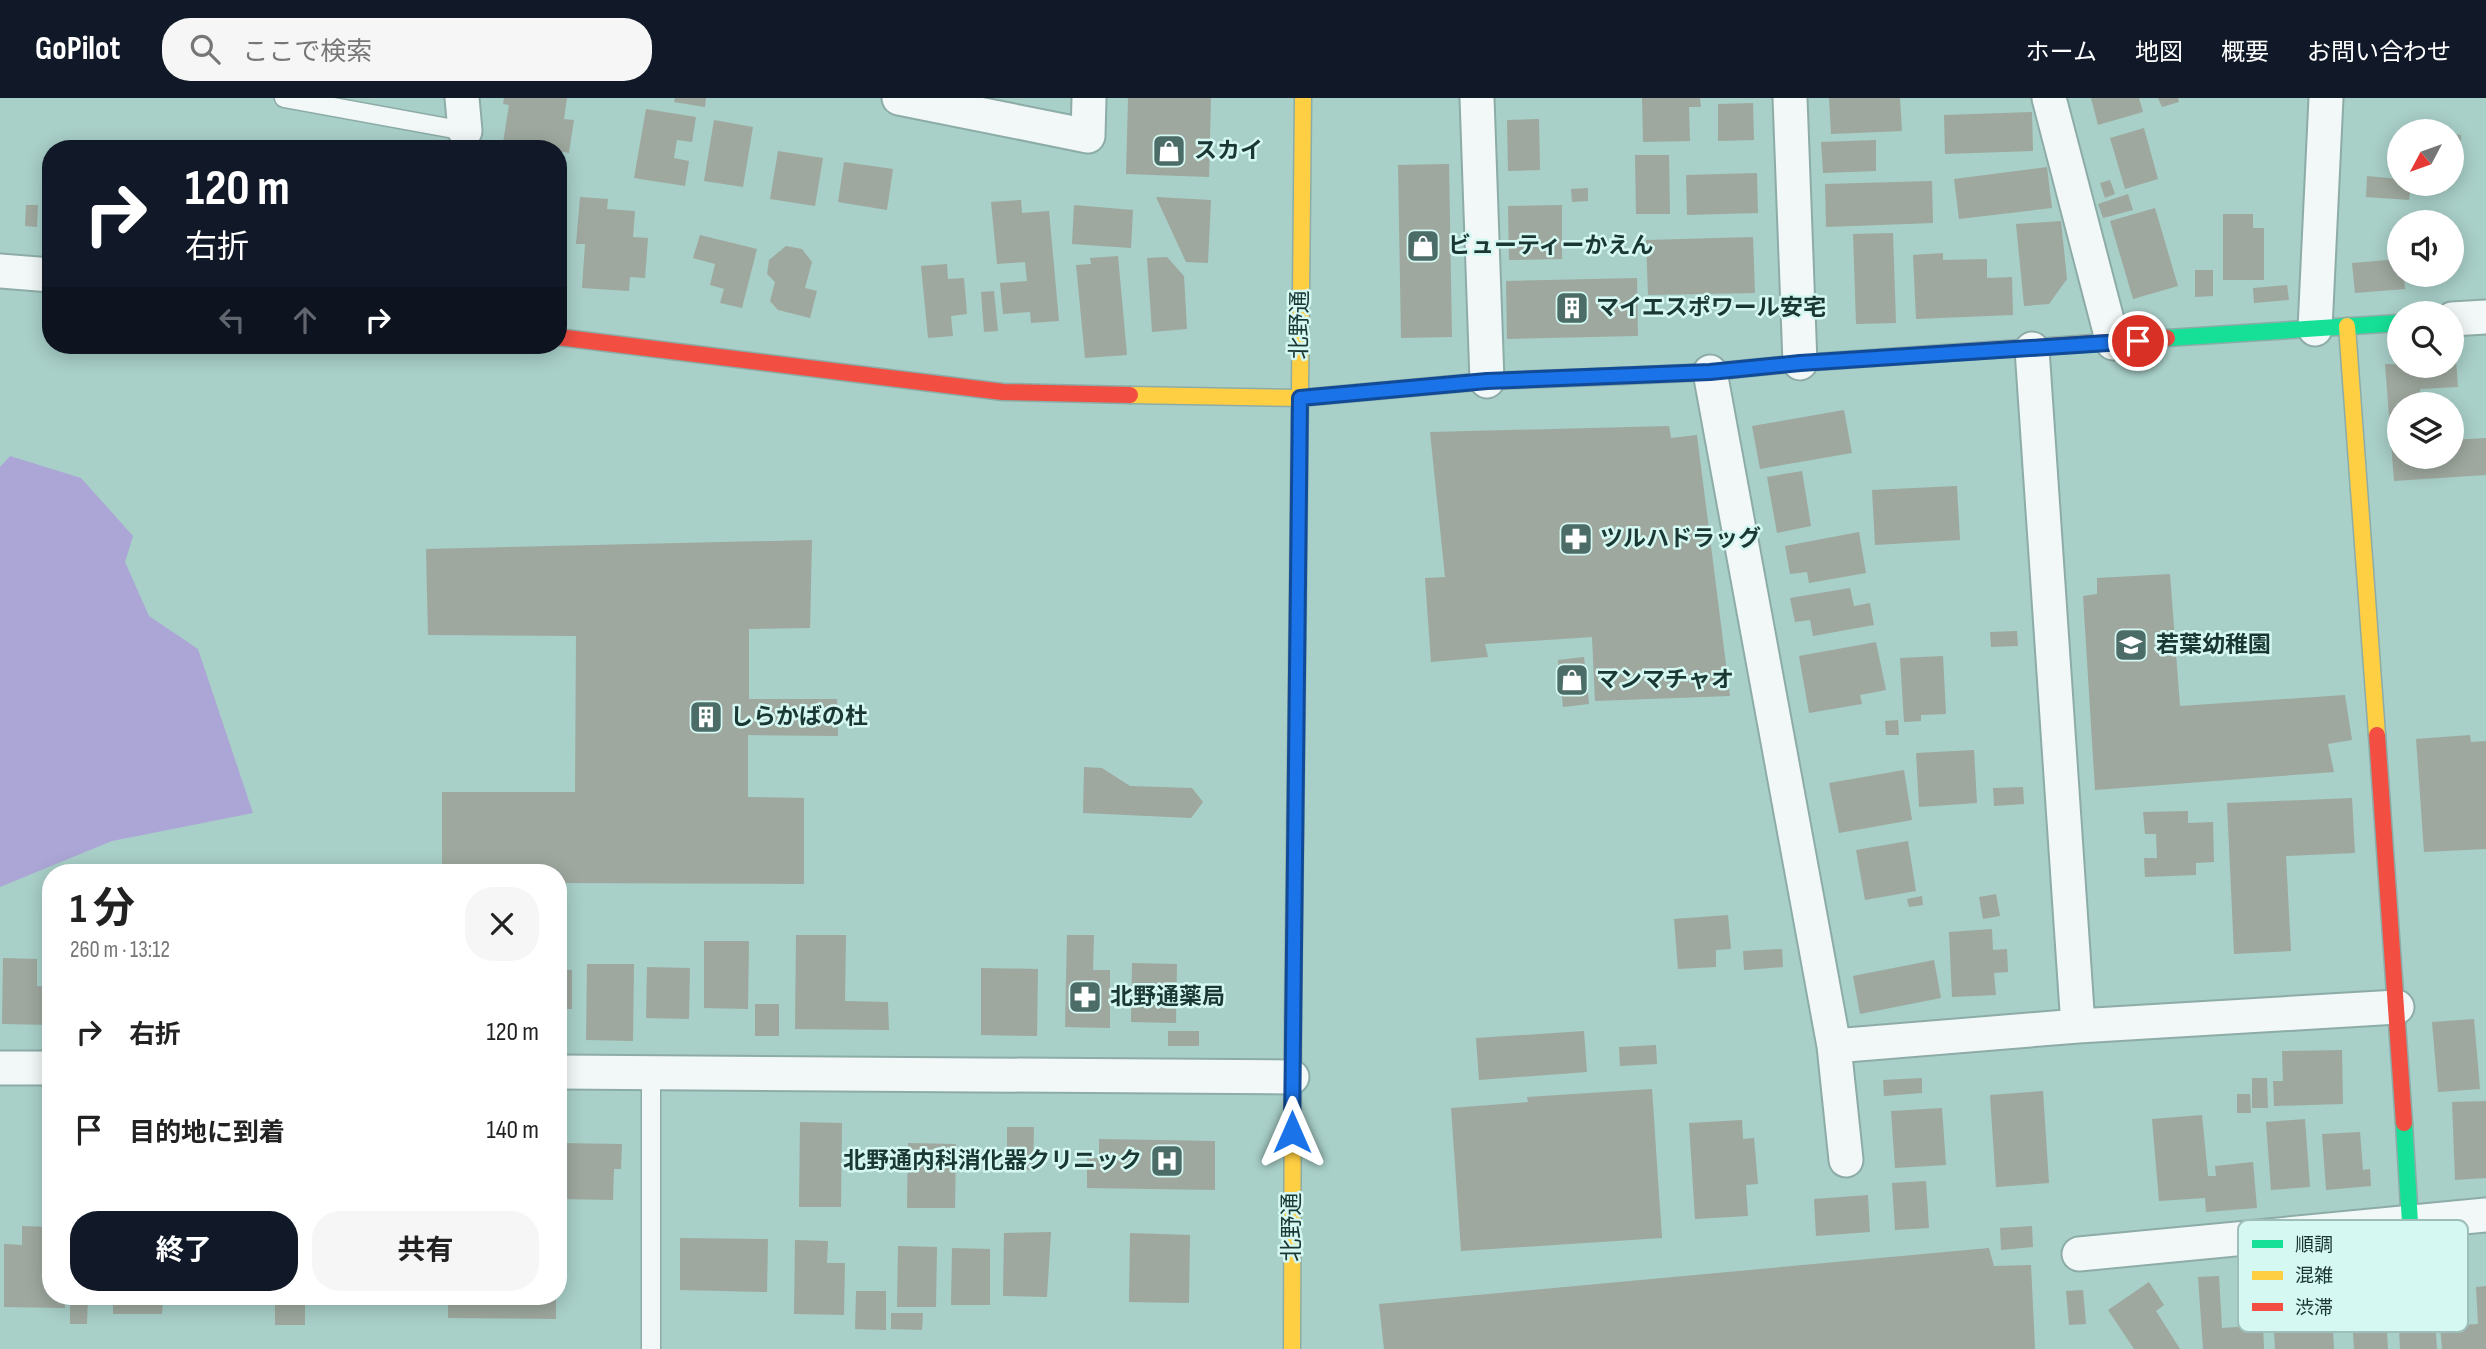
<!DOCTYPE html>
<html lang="ja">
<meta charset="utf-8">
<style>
:root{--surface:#fff;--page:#f6f6f6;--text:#222;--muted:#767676;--accent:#111827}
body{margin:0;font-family:"Sofia Sans Condensed","Noto Sans JP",sans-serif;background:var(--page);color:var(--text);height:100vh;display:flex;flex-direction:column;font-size:26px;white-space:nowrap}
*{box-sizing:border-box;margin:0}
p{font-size:23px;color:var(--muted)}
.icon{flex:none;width:38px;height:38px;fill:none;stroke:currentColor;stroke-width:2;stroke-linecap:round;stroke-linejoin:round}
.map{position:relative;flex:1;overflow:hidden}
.sheet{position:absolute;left:42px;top:766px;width:525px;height:441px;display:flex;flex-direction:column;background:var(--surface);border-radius:28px;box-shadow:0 4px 18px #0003}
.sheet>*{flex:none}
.hud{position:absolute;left:42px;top:42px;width:525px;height:214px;border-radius:28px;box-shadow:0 4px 18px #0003;background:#111827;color:#fff;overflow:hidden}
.needle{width:46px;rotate:229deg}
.buttons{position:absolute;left:2387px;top:21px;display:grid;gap:14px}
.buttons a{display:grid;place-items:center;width:77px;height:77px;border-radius:50%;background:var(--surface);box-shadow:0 4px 18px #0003;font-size:35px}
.pin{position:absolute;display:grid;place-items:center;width:60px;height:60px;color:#fff;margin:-30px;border:4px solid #fff;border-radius:50%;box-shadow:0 2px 7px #0007}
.me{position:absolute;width:77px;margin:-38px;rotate:0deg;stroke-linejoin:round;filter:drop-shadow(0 0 5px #0008)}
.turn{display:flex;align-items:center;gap:24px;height:147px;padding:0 28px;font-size:32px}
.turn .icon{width:91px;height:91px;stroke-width:2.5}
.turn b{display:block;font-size:49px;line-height:60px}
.lanes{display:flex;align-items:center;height:66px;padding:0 28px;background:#0003;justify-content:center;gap:35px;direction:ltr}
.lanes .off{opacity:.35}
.round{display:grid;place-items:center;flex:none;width:74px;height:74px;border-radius:28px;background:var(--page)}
.head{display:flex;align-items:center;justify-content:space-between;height:119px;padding:0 28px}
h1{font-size:42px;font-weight:700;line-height:52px}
.cta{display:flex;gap:14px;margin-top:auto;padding:14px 28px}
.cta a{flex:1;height:80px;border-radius:28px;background:var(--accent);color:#fff;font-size:28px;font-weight:700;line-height:80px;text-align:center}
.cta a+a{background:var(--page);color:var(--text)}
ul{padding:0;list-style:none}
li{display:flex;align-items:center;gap:21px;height:98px;padding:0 28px}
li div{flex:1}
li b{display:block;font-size:26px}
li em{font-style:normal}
header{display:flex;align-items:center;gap:42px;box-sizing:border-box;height:98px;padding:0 35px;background:var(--accent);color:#fff}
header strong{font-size:33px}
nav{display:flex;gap:38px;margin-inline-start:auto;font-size:24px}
.search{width:490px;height:63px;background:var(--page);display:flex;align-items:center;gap:18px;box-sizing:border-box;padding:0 24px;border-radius:28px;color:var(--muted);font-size:26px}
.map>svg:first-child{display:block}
.forest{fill:#aca6d6}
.building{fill:#9ea89e}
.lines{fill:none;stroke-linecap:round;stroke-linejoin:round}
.lane-casing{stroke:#8daca7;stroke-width:21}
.street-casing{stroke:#8daca7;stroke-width:37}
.fast-casing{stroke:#8daca7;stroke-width:19}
.slow-casing{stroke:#8daca7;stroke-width:19}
.jam-casing{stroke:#8daca7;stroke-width:19}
.lane{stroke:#f2f8f7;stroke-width:18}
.street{stroke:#f2f8f7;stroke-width:33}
.fast{stroke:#16e098;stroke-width:16}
.slow{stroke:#ffcf43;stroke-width:16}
.jam{stroke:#f24e42;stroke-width:16}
.route-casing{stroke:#114b97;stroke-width:18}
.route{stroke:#1a73e8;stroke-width:12}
.labels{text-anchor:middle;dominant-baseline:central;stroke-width:5;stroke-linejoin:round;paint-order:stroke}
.poi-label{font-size:23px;font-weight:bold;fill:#1a3733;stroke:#d6f8f2;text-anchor:start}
.street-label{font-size:23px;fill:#1a3733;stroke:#d6f8f2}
.key{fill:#d6f8f2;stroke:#9ebeb9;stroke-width:2}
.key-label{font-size:19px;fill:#1a3733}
</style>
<header>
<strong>GoPilot</strong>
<div class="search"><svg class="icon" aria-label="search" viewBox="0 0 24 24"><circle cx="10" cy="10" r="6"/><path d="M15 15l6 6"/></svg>ここで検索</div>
<nav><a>ホーム</a><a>地図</a><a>概要</a><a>お問い合わせ</a></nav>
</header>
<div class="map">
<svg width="2486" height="1251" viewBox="0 0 2486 1251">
<rect width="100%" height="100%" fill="#a8cfc8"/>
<path class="forest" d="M10,358L81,380L133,438L125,464L149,518L198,551L253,715L112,743L0,789V369Z"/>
<path class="building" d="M504,0H567L564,21L574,22L569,55L558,53V51H502L509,7L503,6Z
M675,0H706L705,9L674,4Z
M1128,0H1211L1209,79L1126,76Z
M1642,0H1700L1701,9H1689L1690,43L1643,44Z
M1829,0H1900L1902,33L1831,36Z
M2091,0H2139L2143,14L2098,27Z
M2158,0H2178L2179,4L2162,9Z
M1753,5L1754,42L1718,43V6Z
M646,11L696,19L692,44L677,42L674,60L689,63L685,88L634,80Z
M2032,14L2033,53L1945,56L1944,17Z
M1539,21L1540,72L1508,73L1507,22Z
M714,22L753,29L743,89L704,83Z
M2144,30L2158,81L2125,91L2110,40Z
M2452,36L2461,37L2459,73H2452Z
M1876,42V73L1823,75L1821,44Z
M778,53L823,60L815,108L770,101Z
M1635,57H1669L1670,116H1636Z
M844,64L893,71L887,112L838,104Z
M1449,66L1452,239L1401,240L1398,67Z
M2047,69L2052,110L1959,121L1954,81Z
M1757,75L1758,115L1687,117L1686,77Z
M2367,78L2399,81V86H2411L2409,102L2366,99Z
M2110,82L2115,96L2105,100L2100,85Z
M1932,83L1933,125L1826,129L1825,86Z
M1588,90V103L1572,104L1571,91Z
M2128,96L2133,112L2103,120L2098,106Z
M580,99L608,101L607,111L635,113L633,139L648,140L645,180L630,179L629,193L582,190L585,146H576Z
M1156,99L1211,102L1208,165L1186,164Z
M1021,102L1022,115L1049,113L1059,223L1031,225L1030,214L1003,216L1000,185L1027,183L1025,164L997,166L991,104Z
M26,107H38L37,129L25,128Z
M1074,107L1133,112L1131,150L1072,146Z
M1562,107V161L1509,162L1508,108Z
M2155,110L2178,188L2133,201L2110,123Z
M43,113L51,114V137H42Z
M2223,116H2253V130H2264V182H2223Z
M2061,123L2067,181L2049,206L2024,208L2016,126Z
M1893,135L1896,225L1856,226L1853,136Z
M700,137L757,151L742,210L720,205L724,191L710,187L715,166L693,160Z
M1753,139L1755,195L1648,197L1646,142Z
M786,148L802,151L812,164L805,190L817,193L810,220L778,212L770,203L775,184L767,176L769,162Z
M1943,155V162L1987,161V180L2012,179L2013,217L1916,221L1913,157Z
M1118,158L1127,257L1085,260L1076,167L1091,166L1090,160Z
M1167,159L1184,178L1187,231L1152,234L1147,160Z
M2399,161V177H2404L2405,191L2355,195L2352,165Z
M947,166L948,181L964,180L967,216L951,218L953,238L928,240L921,168Z
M2195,172H2213V198L2195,199Z
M1637,180L1638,238L1507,241L1506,183Z
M2287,187L2289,202L2254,205L2253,190Z
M994,193L998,233L984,234L981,194Z
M2452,262H2456L2458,289L2420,291L2421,306H2399V359H2452V342L2486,340V377L2394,383L2385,266L2452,268Z
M1844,312L1852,355L1760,371L1752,328Z
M1669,328L1671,340L1697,337L1730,598L1595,603L1592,539L1485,546L1488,559L1431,564L1425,480L1445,479L1430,334Z
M1802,373L1811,428L1777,435L1767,379Z
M1957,388L1960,442L1875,447L1872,392Z
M1859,434L1866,475L1809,485L1807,474L1790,476L1785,448Z
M812,442L810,530L749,531V601H837L838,638L748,637V699L804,700V786L558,785V775H442V694H575L576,538L428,537L426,451Z
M2170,476L2180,608L2345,597L2352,642L2328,646L2334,674L2095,692L2083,498L2097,496V480Z
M1850,490L1854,508L1870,505L1874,527L1813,538L1810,522L1795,524L1790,500Z
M2017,533L2018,548L1991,549L1990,534Z
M1876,544L1886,592L1860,597L1862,606L1809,615L1799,558Z
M1943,558L1946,616L1921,617V623L1904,624L1900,560Z
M1584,559L1589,606L1563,609L1558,562Z
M1898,622L1899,637H1886L1885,623Z
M2470,637L2471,644L2486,643V751L2424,754L2416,641Z
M1974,652L1977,705L1919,709L1916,655Z
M1084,669L1102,670L1130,688L1192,690L1203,704L1191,720L1083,715Z
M1904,672L1912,722L1839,735L1829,685Z
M2023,689L2024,706L1994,708L1993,690Z
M2352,700L2355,755L2286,758L2291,853L2234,856L2227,705Z
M2188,713V725L2213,724L2214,764L2196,765V777L2145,779L2144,760H2157L2156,736H2145L2143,714Z
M1908,743L1916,793L1865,802L1856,752Z
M1996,796L2000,818L1983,821L1979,799Z
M1922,798L1923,807L1909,809L1907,801Z
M1728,817L1731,851L1716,852V869L1678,871L1674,821Z
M1992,831L1993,852L2007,851L2008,874L1994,875L1996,897L1952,899L1949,834Z
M796,837H846L845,903L888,904L889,932L795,931Z
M1067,837H1094L1093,872H1110V930L1065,929Z
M704,843H749L748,911L704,910Z
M1782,851L1783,869L1744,872L1743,853Z
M3,860L37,861V888L51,889V927L2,926Z
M1934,862L1941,900L1860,916L1853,878Z
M1132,865L1177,866L1176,925L1131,924Z
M587,866H634L633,943L586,942Z
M647,869L690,870L689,921L646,920Z
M981,870L1038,871L1037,938L981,937Z
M558,871L572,872V911H558Z
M755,906H779V938H755Z
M2474,921L2480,991L2438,994L2432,924Z
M1168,933H1199V948H1168Z
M1584,933L1587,974L1479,982L1476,940Z
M1656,947L1657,966L1620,968L1619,949Z
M2342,952L2343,1006L2274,1008L2273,983H2283L2282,953Z
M1922,980V995L1884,998L1883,982Z
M2252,980H2267L2268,1010H2252Z
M1652,991L1662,1140L1461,1153L1451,1010L1528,1004L1527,999Z
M2043,993L2049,1085L1996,1089L1990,997Z
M2237,996H2250L2251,1015H2237Z
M2486,1003V1080L2455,1082L2452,1004Z
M1942,1010L1946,1067L1895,1070L1891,1013Z
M2202,1017L2208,1078H2216L2215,1068L2253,1064L2257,1110L2206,1114L2205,1100L2159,1103L2152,1021Z
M2305,1021L2310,1089L2271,1092L2266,1024Z
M1742,1022L1743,1041L1754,1040L1758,1086L1746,1087L1748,1118L1695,1121L1689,1025Z
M800,1024L842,1025L841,1109H799Z
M1007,1029H1034L1033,1072L1007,1071Z
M2360,1034L2363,1072L2370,1071L2371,1088L2326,1092L2322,1036Z
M1099,1041L1215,1043V1092L1087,1090V1060H1099Z
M558,1045L622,1046L621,1071H614L613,1102L558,1101Z
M908,1045L956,1046L955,1110H907Z
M1926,1083L1929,1130L1895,1132L1892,1085Z
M1868,1097L1870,1134L1816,1138L1814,1101Z
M22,1128L49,1129L51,1199H65V1210L4,1209V1146L22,1147Z
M2032,1128L2033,1149L2001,1152L2000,1130Z
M1051,1134L1047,1199L1003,1198L1004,1135Z
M1130,1135L1190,1137L1189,1205L1129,1204Z
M680,1140L768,1141L767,1194L680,1192Z
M795,1142L828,1143L827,1165H845L844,1217L794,1216Z
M898,1148L937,1149L936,1209H897Z
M952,1150L990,1151V1207H951Z
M1989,1150L1994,1168L2031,1167L2035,1251H1384L1379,1206Z
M2219,1178L2222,1230L2263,1227L2264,1251H2203L2198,1179Z
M2149,1184L2164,1207L2156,1213L2180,1251H2134L2108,1212Z
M2486,1188V1251H2442L2437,1191L2466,1189L2467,1211H2457V1227L2478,1226L2476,1189Z
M2433,1190L2437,1251H2400L2397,1192Z
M2083,1192L2086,1226L2069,1227L2066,1193Z
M856,1193H886V1232L855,1231Z
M70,1199H88L87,1226H70Z
M113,1199H163L162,1216H113Z
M275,1199H305V1227H275Z
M448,1199H556V1221L448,1220Z
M2385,1202L2388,1251H2354L2351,1204Z
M2332,1214L2334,1251H2275L2273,1217Z
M891,1215H923L922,1232L891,1231Z"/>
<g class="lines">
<defs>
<path id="lane" d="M284,0L465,33
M651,974V1251"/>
<path id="street" d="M462,0L465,33
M899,0L1088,38L1089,0
M1477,0L1487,283
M1790,0L1800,265
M2049,0L2113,245
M0,173L51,177
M2452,221L2486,219
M2315,231L2326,0
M2032,251L2078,928
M1710,274L1834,948L1846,1062
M1834,948L2078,928L2397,909
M0,970H51
M558,974L1292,979
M2079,1156L2486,1117"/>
<path id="fast" d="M2167,240L2399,225
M1293,919L1298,486
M2404,1025L2410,1125"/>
<path id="slow" d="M2347,228L2377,637
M1130,297L1300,300L1487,283L1621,278
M1298,486L1303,0
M1292,1251L1293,919"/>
<path id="jam" d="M558,239L1003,294L1130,297
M1621,278L1710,274L1800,265L2167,240
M2377,637L2404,1025"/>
</defs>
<use href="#lane" class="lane-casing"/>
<use href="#street" class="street-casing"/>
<use href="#fast" class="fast-casing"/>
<use href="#slow" class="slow-casing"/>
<use href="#jam" class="jam-casing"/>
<use href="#lane" class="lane"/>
<use href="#street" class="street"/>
<use href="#fast" class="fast"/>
<use href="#slow" class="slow"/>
<use href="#jam" class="jam"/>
</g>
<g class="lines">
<defs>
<path id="route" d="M1292,1034L1300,300L1487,283L1710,274L1800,265L2138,243"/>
</defs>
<use href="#route" class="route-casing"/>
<use href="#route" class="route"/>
</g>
<defs>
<symbol id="shop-square" viewBox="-11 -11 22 22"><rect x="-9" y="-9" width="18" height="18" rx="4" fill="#4c6c67" stroke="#d6f8f2"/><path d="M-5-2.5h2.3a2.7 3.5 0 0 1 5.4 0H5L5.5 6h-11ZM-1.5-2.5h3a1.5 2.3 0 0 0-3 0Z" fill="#fff"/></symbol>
<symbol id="building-square" viewBox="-11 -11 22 22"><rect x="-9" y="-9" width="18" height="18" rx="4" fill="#4c6c67" stroke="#d6f8f2"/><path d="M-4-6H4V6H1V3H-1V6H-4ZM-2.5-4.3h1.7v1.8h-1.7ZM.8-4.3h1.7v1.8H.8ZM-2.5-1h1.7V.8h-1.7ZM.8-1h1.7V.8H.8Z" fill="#fff"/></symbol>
<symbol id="pharmacy-square" viewBox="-11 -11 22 22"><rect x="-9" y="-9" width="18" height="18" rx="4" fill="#4c6c67" stroke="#d6f8f2"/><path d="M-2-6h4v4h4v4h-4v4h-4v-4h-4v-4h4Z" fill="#fff"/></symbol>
<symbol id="school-square" viewBox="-11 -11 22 22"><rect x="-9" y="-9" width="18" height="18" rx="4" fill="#4c6c67" stroke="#d6f8f2"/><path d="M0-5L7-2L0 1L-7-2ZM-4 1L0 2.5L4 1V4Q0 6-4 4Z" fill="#fff"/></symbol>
<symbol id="hospital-square" viewBox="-11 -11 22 22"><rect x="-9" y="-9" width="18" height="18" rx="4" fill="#4c6c67" stroke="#d6f8f2"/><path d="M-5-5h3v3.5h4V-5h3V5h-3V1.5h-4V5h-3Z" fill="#fff"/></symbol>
</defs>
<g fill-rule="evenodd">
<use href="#shop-square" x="1150" y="34" width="38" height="38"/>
<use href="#shop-square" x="1404" y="129" width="38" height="38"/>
<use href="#building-square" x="1553" y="191" width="38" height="38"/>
<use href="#pharmacy-square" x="1557" y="422" width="38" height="38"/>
<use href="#school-square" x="2112" y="528" width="38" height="38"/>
<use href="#shop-square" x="1553" y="563" width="38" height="38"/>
<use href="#building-square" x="687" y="600" width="38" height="38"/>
<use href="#pharmacy-square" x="1066" y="880" width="38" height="38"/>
<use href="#hospital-square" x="1148" y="1044" width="38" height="38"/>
</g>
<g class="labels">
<g class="poi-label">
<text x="1194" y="53">スカイ</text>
<text x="1448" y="148">ビューティーかえん</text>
<text x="1596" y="210">マイエスポワール安宅</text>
<text x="1600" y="441">ツルハドラッグ</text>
<text x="2156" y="547">若葉幼稚園</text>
<text x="1596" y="582">マンマチャオ</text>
<text x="730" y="619">しらかばの杜</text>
<text x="1110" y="899">北野通薬局</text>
<text x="1142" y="1063" text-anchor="end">北野通内科消化器クリニック</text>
</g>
<g class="street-label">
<text transform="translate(1300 227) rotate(-89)">北野通</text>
<text transform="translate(1292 1129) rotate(-90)">北野通</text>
</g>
</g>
<rect x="2238" y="1122" width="230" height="112" rx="10" class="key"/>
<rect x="2252" y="1142" width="31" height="8" fill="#16e098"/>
<rect x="2252" y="1173" width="31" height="9" fill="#ffcf43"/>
<rect x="2252" y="1205" width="31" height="8" fill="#f24e42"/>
<g class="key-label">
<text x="2295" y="1153">順調</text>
<text x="2295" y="1184">混雑</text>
<text x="2295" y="1216">渋滞</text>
</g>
</svg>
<div class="buttons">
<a><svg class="needle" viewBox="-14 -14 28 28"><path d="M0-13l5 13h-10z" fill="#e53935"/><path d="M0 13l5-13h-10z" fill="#767676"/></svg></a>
<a><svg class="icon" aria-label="sound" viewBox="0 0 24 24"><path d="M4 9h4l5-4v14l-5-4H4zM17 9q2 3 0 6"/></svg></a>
<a><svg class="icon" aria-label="search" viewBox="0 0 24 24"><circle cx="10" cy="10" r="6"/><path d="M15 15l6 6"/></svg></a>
<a><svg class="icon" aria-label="layers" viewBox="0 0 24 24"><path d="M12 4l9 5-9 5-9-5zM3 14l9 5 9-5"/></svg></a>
</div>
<div class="pin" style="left:2138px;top:243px;background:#d93025"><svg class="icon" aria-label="arrive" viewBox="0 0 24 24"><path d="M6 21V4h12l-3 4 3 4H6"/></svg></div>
<svg class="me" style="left:1292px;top:1034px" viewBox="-20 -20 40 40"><path d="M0-17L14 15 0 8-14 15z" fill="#1a73e8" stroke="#fff" stroke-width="4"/></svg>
<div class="hud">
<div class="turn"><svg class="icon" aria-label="right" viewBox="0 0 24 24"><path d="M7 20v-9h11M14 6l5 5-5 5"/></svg><div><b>120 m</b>右折</div></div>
<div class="lanes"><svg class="icon off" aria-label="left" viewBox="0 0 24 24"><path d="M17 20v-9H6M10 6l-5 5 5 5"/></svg><svg class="icon off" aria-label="ahead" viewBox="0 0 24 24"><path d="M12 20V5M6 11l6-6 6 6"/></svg><svg class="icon" aria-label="right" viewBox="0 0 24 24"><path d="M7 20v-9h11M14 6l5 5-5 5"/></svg></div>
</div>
<section class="sheet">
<div class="head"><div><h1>1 分</h1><p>260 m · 13:12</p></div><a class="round"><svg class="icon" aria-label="close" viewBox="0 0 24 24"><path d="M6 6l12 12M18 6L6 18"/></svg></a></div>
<ul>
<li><svg class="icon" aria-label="right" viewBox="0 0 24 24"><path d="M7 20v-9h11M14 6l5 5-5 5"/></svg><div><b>右折</b></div><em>120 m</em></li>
<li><svg class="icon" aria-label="arrive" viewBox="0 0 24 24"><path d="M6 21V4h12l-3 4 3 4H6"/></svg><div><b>目的地に到着</b></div><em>140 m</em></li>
</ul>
<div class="cta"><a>終了</a><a>共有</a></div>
</section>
</div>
